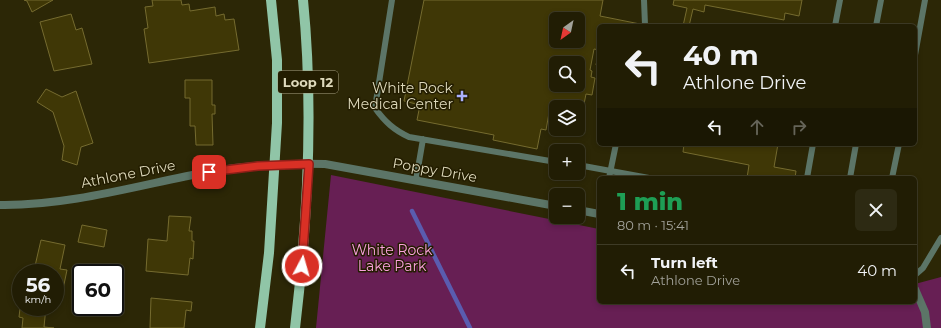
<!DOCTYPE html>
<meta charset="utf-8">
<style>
:root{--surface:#211d04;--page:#2d2a13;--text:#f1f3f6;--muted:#a2a29a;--line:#3e3b26}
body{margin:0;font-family:Montserrat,sans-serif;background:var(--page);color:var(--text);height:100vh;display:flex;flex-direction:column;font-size:15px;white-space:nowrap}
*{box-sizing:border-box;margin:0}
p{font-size:13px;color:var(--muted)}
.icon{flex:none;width:22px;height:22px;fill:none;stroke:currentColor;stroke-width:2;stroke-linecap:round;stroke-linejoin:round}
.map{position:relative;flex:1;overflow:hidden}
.sheet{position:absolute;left:597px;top:176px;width:320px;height:128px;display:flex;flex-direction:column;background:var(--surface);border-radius:6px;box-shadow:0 2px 6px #0003,0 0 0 1px var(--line)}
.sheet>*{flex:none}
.top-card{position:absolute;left:597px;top:24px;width:320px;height:122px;border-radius:6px;box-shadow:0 2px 6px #0003,0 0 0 1px var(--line);background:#211d04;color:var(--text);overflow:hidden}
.needle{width:26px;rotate:213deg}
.buttons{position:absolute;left:549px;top:12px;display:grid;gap:8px}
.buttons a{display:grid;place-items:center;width:36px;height:36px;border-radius:6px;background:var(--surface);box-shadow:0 2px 6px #0003,0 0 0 1px var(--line);font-size:20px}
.speed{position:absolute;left:12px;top:264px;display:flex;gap:8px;font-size:20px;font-weight:700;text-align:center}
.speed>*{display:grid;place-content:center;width:52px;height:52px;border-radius:50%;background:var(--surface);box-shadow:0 2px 6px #0003,0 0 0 1px var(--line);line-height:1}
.speed small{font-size:10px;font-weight:400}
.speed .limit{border:2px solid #111;border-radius:6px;background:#fff;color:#111}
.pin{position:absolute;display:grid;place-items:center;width:34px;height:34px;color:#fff;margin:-17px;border-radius:8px;box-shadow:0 2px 6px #0006}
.me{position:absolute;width:44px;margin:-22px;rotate:6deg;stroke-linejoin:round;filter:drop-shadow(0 0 3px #0008)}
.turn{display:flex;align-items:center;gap:14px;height:84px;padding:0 20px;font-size:18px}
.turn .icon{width:52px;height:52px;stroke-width:2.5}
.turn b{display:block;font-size:28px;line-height:34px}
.lanes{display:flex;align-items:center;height:38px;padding:0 20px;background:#0003;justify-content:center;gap:20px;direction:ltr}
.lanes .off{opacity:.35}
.round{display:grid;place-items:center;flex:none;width:42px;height:42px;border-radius:6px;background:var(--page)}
.summary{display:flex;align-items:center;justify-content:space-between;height:68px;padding:0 20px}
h1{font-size:24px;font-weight:800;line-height:30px;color:#1e9e55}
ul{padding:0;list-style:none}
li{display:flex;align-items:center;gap:12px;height:52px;padding:0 20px;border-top:1px solid var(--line)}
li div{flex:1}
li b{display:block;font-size:15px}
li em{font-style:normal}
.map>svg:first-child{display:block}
.green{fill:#671f54}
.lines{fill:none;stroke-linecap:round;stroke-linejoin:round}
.stream{stroke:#5a5caf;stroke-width:4.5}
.building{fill:#3f3706;stroke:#756b2f;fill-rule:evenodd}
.lane{stroke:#5c7567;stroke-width:6}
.street{stroke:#5c7567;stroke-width:8}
.primary{stroke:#90c5a7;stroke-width:10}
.route-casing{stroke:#8d1f18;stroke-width:10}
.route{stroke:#d93025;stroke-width:7}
.poi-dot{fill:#aab0fc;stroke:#231d00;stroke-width:1.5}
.labels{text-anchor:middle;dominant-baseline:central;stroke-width:3;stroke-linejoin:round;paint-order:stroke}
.shield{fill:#231d00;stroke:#a7a184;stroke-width:1}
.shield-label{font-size:13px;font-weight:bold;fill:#dfdabc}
.poi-label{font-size:14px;fill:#dfdabc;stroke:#231d00;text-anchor:end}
.street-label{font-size:14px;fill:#dfdabc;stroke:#231d00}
.park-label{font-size:14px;fill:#faa1dd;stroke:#231d00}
</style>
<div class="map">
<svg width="941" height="328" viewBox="0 0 941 328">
<rect width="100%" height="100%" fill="#2c2706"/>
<path class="green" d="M331,175L599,229V302H915V284L941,277V328H316Z"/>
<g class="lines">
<path class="stream" d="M412,211L470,328"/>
</g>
<path class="building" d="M24,0H53L32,12L27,1Z
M152,0H181L182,5L189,4L190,11L215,7L216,16L224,14L225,20L234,19L239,50L149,63L144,29L148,28L145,7L153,6Z
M424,0H603L600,16L650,26H599V65H596L599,50L594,49L590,70L592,71L591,77L595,78L592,95L586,94L581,119L578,118V107H556V114L549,113L546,130L541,129L537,149L493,140L494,135L417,120L420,105L404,101ZM556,19H578V41H556ZM556,63H578V85H556Z
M674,0H802L799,16L785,13L784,20L705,5L704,12L693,9L689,26H683L687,8L673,5Z
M71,14L76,30L82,28L92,64L54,71L40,22Z
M185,80H212V105H215V114H212L213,145H196L195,126H190V98H185Z
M46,89L62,97L76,91L93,143L81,147L77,165L62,160L64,146L53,112L37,102Z
M684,144H778L774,167L796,171L795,178H747L749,165L683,152Z
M169,216L191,217L189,231H192V241H194L193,259L190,258L188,275L146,271L148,239L167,241Z
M82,225L107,230L104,247L78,242Z
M41,240L65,245L60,269L67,270L62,294L55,293V273H29L30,265L35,266Z
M151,298L192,302L191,311L186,310L184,328H150Z
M21,300V307H46L44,327L54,328H22L23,318L19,317Z"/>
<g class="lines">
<path class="lane" d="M392,0L375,108C385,122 394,130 409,137L556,162
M644,0L645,25
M835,26L840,0
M876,26L881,0
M915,55L925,0
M578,165L649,178
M609,178L616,144
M807,178L813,144
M850,178L856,144
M892,178L899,144
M416,180L423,139
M915,275L923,268L941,238"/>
<path class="street" d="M0,205C69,206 139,185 207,172C246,165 286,163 325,164L556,206
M578,210L599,214
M915,289L925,312L927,328"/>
<path class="primary" d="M260,328L269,253L277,123V60L271,0
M295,328C308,219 314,110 303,0"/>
</g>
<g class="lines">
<defs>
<path id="route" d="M209,172L258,166L309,164L302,266"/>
</defs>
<use href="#route" class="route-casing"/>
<use href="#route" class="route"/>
</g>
<path class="poi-dot" d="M460 90h4v4h4v4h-4v4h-4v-4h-4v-4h4z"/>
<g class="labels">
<rect class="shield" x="278" y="71" width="60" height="22" rx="3"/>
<g class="shield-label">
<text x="308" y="82">Loop 12</text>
</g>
<g class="poi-label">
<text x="453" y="88">White Rock<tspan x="453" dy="16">Medical Center</tspan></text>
</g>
<g class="street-label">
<text transform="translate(435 170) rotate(10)">Poppy Drive</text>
<text transform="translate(128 174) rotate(-11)">Athlone Drive</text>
</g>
<g class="park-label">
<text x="392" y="250">White Rock<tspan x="392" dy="16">Lake Park</tspan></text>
</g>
</g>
</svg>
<div class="buttons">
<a><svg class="needle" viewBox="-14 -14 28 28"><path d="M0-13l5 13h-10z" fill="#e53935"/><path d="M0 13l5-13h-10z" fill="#a2a29a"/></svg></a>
<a><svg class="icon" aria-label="search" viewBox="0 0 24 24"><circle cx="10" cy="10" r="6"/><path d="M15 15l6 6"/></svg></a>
<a><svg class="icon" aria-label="layers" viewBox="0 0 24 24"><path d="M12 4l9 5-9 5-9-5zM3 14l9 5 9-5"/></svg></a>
<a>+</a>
<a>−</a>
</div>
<div class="speed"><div>56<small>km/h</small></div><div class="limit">60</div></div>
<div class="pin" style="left:209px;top:172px;background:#d93025"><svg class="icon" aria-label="arrive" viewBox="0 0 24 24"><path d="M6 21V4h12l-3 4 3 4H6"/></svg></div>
<svg class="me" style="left:302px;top:266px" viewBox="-20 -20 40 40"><circle r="17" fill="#d93025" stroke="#fff" stroke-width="3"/><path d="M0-11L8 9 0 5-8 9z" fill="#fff"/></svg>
<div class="top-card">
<div class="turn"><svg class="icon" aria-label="left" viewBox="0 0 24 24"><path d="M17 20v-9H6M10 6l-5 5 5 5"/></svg><div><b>40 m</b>Athlone Drive</div></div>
<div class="lanes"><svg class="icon" aria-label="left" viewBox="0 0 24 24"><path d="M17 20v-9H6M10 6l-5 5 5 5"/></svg><svg class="icon off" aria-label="ahead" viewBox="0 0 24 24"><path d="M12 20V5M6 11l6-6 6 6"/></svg><svg class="icon off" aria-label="right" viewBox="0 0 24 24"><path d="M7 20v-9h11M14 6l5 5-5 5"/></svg></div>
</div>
<section class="sheet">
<div class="summary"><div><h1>1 min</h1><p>80 m · 15:41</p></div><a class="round"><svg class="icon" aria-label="close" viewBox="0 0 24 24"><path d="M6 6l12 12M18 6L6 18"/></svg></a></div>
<ul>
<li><svg class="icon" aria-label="left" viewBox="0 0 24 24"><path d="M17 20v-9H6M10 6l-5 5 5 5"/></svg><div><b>Turn left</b><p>Athlone Drive</p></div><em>40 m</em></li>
</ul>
</section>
</div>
